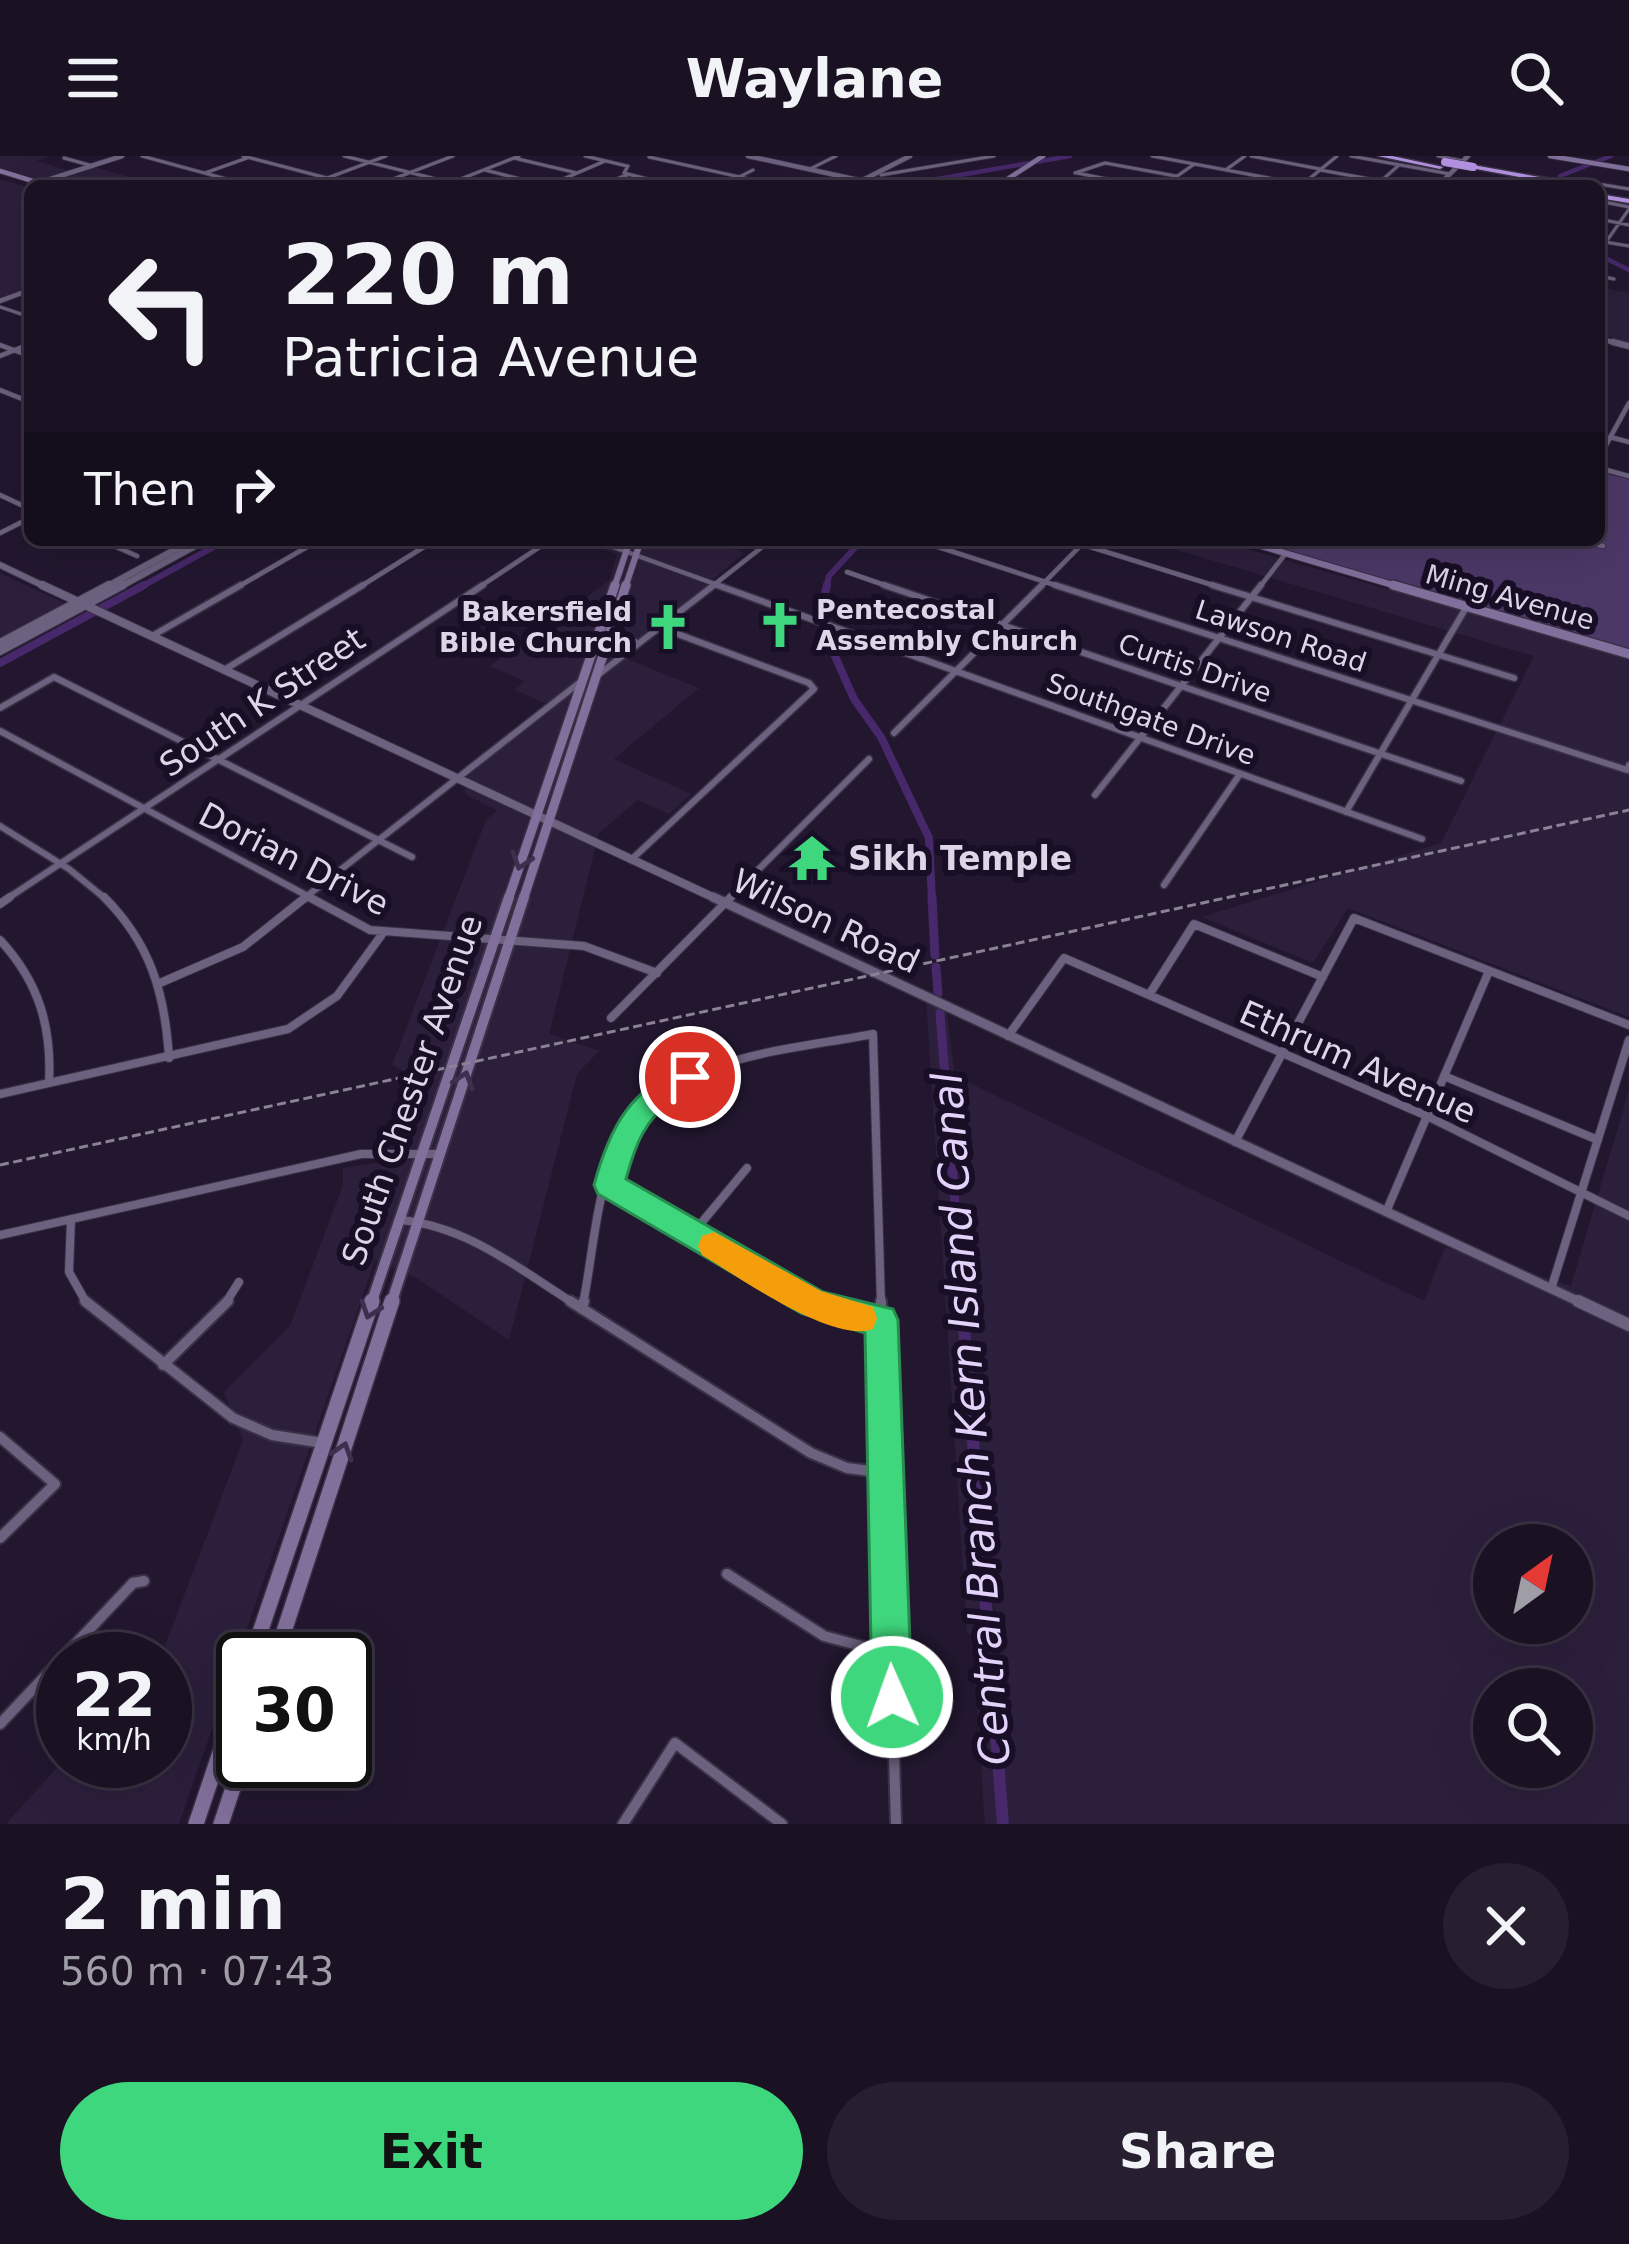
<!DOCTYPE html>
<meta charset="utf-8">
<style>
:root{--surface:#1a1123;--page:#271f30;--text:#f1f3f6;--muted:#9f9da6;--line:#383141;--accent:#3fd77d}
body{margin:0;font-family:"DejaVu Sans",sans-serif;background:var(--page);color:var(--text);height:100vh;display:flex;flex-direction:column;font-size:45px;white-space:nowrap}
*{box-sizing:border-box;margin:0}
p{font-size:39px;color:var(--muted)}
.icon{flex:none;width:66px;height:66px;fill:none;stroke:currentColor;stroke-width:2;stroke-linecap:round;stroke-linejoin:round}
.map{position:relative;height:1668px;overflow:hidden}
.panel{display:flex;flex-direction:column;background:var(--surface);flex:1}
.panel>*{flex:none}
.guide{position:absolute;left:24px;top:24px;width:1581px;height:366px;border-radius:18px;box-shadow:0 12px 48px #0002,0 0 0 3px var(--line);background:#1a1123;color:var(--text);overflow:hidden}
.needle{width:78px;rotate:33deg}
.fabs{position:absolute;left:1473px;top:1368px;display:grid;gap:24px}
.fabs a{display:grid;place-items:center;width:120px;height:120px;border-radius:50%;background:var(--surface);box-shadow:0 12px 48px #0002,0 0 0 3px var(--line);font-size:60px}
.speed{position:absolute;left:36px;top:1476px;display:flex;gap:24px;font-size:60px;font-weight:700;text-align:center}
.speed>*{display:grid;place-content:center;width:156px;height:156px;border-radius:50%;background:var(--surface);box-shadow:0 12px 48px #0002,0 0 0 3px var(--line);line-height:1}
.speed small{font-size:30px;font-weight:400}
.speed .limit{border:6px solid #111;border-radius:18px;background:#fff;color:#111}
.pin{position:absolute;display:grid;place-items:center;width:102px;height:102px;color:#fff;margin:-51px;border:6px solid #fff;border-radius:50%;box-shadow:0 3px 12px #0007}
.me{position:absolute;width:132px;margin:-66px;rotate:358deg;stroke-linejoin:round;filter:drop-shadow(0 0 9px #0008)}
.turn{display:flex;align-items:center;gap:42px;height:252px;padding:0 60px;font-size:54px}
.turn .icon{width:156px;height:156px;stroke-width:2.5}
.turn b{display:block;font-size:84px;line-height:102px}
.then{display:flex;align-items:center;height:114px;padding:0 60px;background:#0003;gap:24px;font-size:45px}
.round{display:grid;place-items:center;flex:none;width:126px;height:126px;border-radius:63px;background:var(--page)}
.head{display:flex;align-items:center;justify-content:space-between;height:204px;padding:0 60px}
h1{font-size:72px;font-weight:800;line-height:90px}
.primary-button{display:flex;gap:24px;margin-top:auto;padding:24px 60px}
.primary-button a{flex:1;height:138px;border-radius:72px;background:var(--accent);color:#111;font-size:48px;font-weight:800;line-height:138px;text-align:center}
.primary-button a+a{background:var(--page);color:var(--text)}
header{display:flex;justify-content:space-between;align-items:center;height:156px;padding:0 60px;background:var(--surface);font-size:54px;font-weight:800}
.map>svg:first-child{display:block}
.built{fill:#2c1f3c;fill-rule:evenodd}
.green{fill:#4c3867}
.lines{fill:none;stroke-linecap:round;stroke-linejoin:round}
.canal-far4{stroke:#47286a;stroke-width:4.5}
.canal-far3{stroke:#47286a;stroke-width:6}
.canal-far2{stroke:#47286a;stroke-width:8}
.canal-far1{stroke:#47286a;stroke-width:9}
.canal{stroke:#47286a;stroke-width:12}
.minor-far4-casing{stroke:#393145;stroke-width:4.5}
.minor-far3-casing{stroke:#393145;stroke-width:6}
.minor-far2-casing{stroke:#393145;stroke-width:9}
.minor-far1-casing{stroke:#393145;stroke-width:10}
.minor-casing{stroke:#393145;stroke-width:14}
.tertiary-far4-casing{stroke:#393145;stroke-width:6}
.tertiary-far3-casing{stroke:#393145;stroke-width:8}
.tertiary-far2-casing{stroke:#393145;stroke-width:10}
.tertiary-far1-casing{stroke:#393145;stroke-width:12}
.tertiary-casing{stroke:#393145;stroke-width:15}
.secondary-far4-casing{stroke:#393145;stroke-width:6}
.secondary-far3-casing{stroke:#393145;stroke-width:8}
.secondary-far2-casing{stroke:#393145;stroke-width:12}
.secondary-far1-casing{stroke:#393145;stroke-width:14}
.secondary-casing{stroke:#393145;stroke-width:18}
.motorway-casing{stroke:#393145;stroke-width:3}
.minor-far4{stroke:#6c617e;stroke-width:3}
.minor-far3{stroke:#6c617e;stroke-width:4.5}
.minor-far2{stroke:#6c617e;stroke-width:6}
.minor-far1{stroke:#6c617e;stroke-width:8}
.minor{stroke:#6c617e;stroke-width:10}
.tertiary-far4{stroke:#6c617e;stroke-width:4.5}
.tertiary-far3{stroke:#6c617e;stroke-width:6}
.tertiary-far2{stroke:#6c617e;stroke-width:8}
.tertiary-far1{stroke:#6c617e;stroke-width:9}
.tertiary{stroke:#6c617e;stroke-width:12}
.secondary-far4{stroke:#82709c;stroke-width:4.5}
.secondary-far3{stroke:#82709c;stroke-width:6}
.secondary-far2{stroke:#82709c;stroke-width:9}
.secondary-far1{stroke:#82709c;stroke-width:10}
.secondary{stroke:#82709c;stroke-width:15}
.motorway{fill:#b492e2;fill-rule:evenodd}
.rail{stroke:#8b8296;stroke-width:3;stroke-dasharray:9 4.5;stroke-linecap:butt}
.motorway-bridge-casing{stroke:#393145;stroke-width:9;stroke-linecap:butt}
.motorway-bridge{stroke:#b492e2;stroke-width:8}
.oneway{stroke:#3d304f}
.route{fill:#3fd77d;stroke:#298c51;stroke-width:3}
.slow{fill:#f59e0b}
.labels{text-anchor:middle;dominant-baseline:central;stroke-width:12;stroke-linejoin:round;paint-order:stroke}
.far-street-label{font-size:27px;fill:#dcd6e7;stroke:#180e25}
.far-poi-label{font-size:27px;font-weight:bold;fill:#dcd6e7;stroke:#180e25;text-anchor:start}
.street-label{font-size:33px;fill:#dcd6e7;stroke:#180e25}
.poi-label{font-size:33px;font-weight:bold;fill:#dcd6e7;stroke:#180e25;text-anchor:start}
.near-water-label{font-size:42px;font-style:italic;fill:#e3d3fb;stroke:#180e25}
</style>
<header><svg class="icon" aria-label="menu" viewBox="0 0 24 24"><path d="M4 6h16M4 12h16M4 18h16"/></svg>Waylane<svg class="icon" aria-label="search" viewBox="0 0 24 24"><circle cx="10" cy="10" r="6"/><path d="M15 15l6 6"/></svg></header>
<div class="map">
<svg width="1629" height="1668" viewBox="0 0 1629 1668">
<rect width="100%" height="100%" fill="#22172f"/>
<path class="built" d="M0,0H49L37,5L76,17L95,11L143,25L132,30H57L0,12Z
M0,23L30,32V131L0,142Z
M1599,131L1629,137V187L1599,179Z
M577,384H714L744,397L622,501L699,532L614,603L691,638L669,658L638,644L599,677L549,878L599,895L577,918L509,1184L418,1123L375,1104L179,1668H6L63,1605H165V1503H160L243,1284L224,1236L290,1170L343,1029V1012L393,1004L408,994L429,930L392,909L486,664L497,654L465,638L470,607L547,548L515,534L525,525L490,510L609,425L617,398Z
M1143,384H1216L1629,503V861L1348,752L1313,807L1202,761L1441,687L1534,500Z
M0,417L62,446L63,448L0,483Z
M926,841L946,851L955,920L1424,1145L1445,1091L1571,1130L1629,934V1668H985L972,1485L1001,1502L993,1436L996,1495L967,1476ZM1494,1389H1572V1467H1494ZM1494,1533H1572V1611H1494Z"/>
<path class="green" d="M1599,316L1629,323V495L1254,384H1599Z"/>
<g class="lines">
<path class="canal-far4" d="M1560,20L1611,0
M1451,25L1483,24
M897,30L1070,0
M1393,30L1433,27
M1599,99L1629,114"/>
<path class="canal-far3" d="M139,432L226,384
M826,432L829,420L862,384"/>
<path class="canal-far2" d="M820,461L827,429
M822,471L854,543L881,581L929,682L932,744
M0,507L144,429"/>
<path class="canal-far1" d="M932,741L935,799
M936,811L938,837
M940,857L963,1148"/>
<path class="canal" d="M962,1145L1003,1668"/>
<defs>
<path id="minor-far4" d="M142,0L252,30
M243,0L327,22
M344,0L464,30
M585,0L627,10
M1152,0L1311,30
M1251,0L1320,13
M1351,0L1450,18
M1438,0L1463,5
M649,1L781,30
M64,2L93,10
M514,2L577,17
M628,10L624,17L675,30
M810,13L836,0
M1227,13L1245,0
M485,14L548,30
M1320,14L1381,25L1399,9
M205,17L247,2
M1075,17L1105,7L1176,20
M1077,17L1141,30
M881,19L994,0
M1580,25L1629,33
M453,26L519,0
M1303,28L1337,0
M306,30L386,0
M375,30L453,0
M547,30L605,5
M598,30L627,19
M721,30L753,14
M1163,30L1193,9
M1599,45L1629,51
M1599,63L1629,69
M1599,85L1629,90
M1606,86L1629,53
M1599,120L1614,123
M0,151L30,161"/>
<path id="minor-far3" d="M0,189L30,200
M0,200L30,188
M0,234L30,246
M1610,281L1629,286
M25,294L30,296
M1599,302L1629,247
M1599,312L1629,320
M0,339L30,353
M0,377L30,362
M101,384L137,400
M594,384L726,432
M917,384L1064,432
M1068,384L1222,432
M1578,384L1603,390
M847,416L893,432
M236,432L319,384
M358,432L435,384
M478,432L550,384
M710,432L771,384
M1039,432L1086,384
M1259,432L1286,397"/>
<path id="minor-far2" d="M717,429L1422,683
M884,429L1461,625
M1055,429L1627,614L1629,609
M1212,429L1514,522
M606,453L609,464L604,485L635,486
M152,480L241,429
M224,514L363,429
M598,519L714,429
M0,552L54,521L412,701
M0,575L315,744
M894,577L1042,429
M1095,639L1261,429
M1346,656L1467,450
M0,670L69,713L107,744
M631,704L814,533L809,527L659,471
M1164,729L1240,618
M5,744L483,429
M302,744L579,527
M728,744L869,603"/>
<path id="minor-far1" d="M104,741C151,788 165,838 169,902
M309,741L370,774L584,790L657,817
M0,748L10,741
M0,784C39,826 52,871 49,927
M160,827L243,791L306,741
M1149,839L1194,768L1323,821
M611,862L731,741
M1008,880L1064,802L1427,960L1629,1060
M1444,920L1598,984
M0,938L288,873L337,840L383,777
M1235,986L1354,762L1629,869
M609,1029L815,1148
M1386,1056L1489,815
M71,1063L69,1116L87,1148
M400,1064C467,1070 519,1113 575,1148
M693,1077L747,1012
M0,1079L361,998H440
M1551,1133L1629,884
M225,1148L239,1126
M583,1148C594,1094 596,1027 624,978C671,899 792,894 873,878L881,1148"/>
<path id="minor" d="M85,1145L233,1262L272,1279L323,1287
M570,1145L811,1297L847,1312L886,1317
M809,1145L848,1160L881,1164
M881,1145L896,1668
M582,1153L584,1145
M163,1209L228,1145
M0,1281L55,1328L0,1382
M727,1418L824,1480L891,1498
M0,1568L133,1427L144,1425
M623,1668L675,1587L782,1668"/>
<path id="tertiary-far4" d="M748,0L886,30
M32,29L122,0
M851,30L910,0
M1438,30L1468,0
M0,145L30,134
M1599,183L1626,189"/>
<path id="tertiary-far3" d="M1613,186L1629,190
M0,409L48,432
M104,432L193,384
M118,432L206,384"/>
<path id="tertiary-far2" d="M42,429L719,744
M0,487L109,429
M0,495L123,429"/>
<path id="tertiary-far1" d="M713,741L1584,1148"/>
<path id="tertiary" d="M1578,1145L1629,1169"/>
<path id="secondary-far4" d="M1550,0L1629,13
M0,15L49,30
M997,30L1043,0"/>
<path id="secondary-far3" d="M1241,384L1403,432
M614,432L630,384
M625,432L641,384"/>
<path id="secondary-far2" d="M1393,429L1629,498
M508,744L615,429
M523,744L626,429"/>
<path id="secondary-far1" d="M371,1148L509,741
M391,1148L524,741"/>
<path id="secondary" d="M251,1503L372,1145
M275,1503L392,1145
M196,1668L243,1528
M221,1668L243,1602"/>
<path id="motorway" d="M1378,0H1392L1443,11L1440,13Z
M1473,9L1579,28L1582,30H1568L1471,12Z
M1599,38L1629,43V47L1599,42Z"/>
</defs>
<use href="#minor-far4" class="minor-far4-casing"/>
<use href="#minor-far3" class="minor-far3-casing"/>
<use href="#minor-far2" class="minor-far2-casing"/>
<use href="#minor-far1" class="minor-far1-casing"/>
<use href="#minor" class="minor-casing"/>
<use href="#tertiary-far4" class="tertiary-far4-casing"/>
<use href="#tertiary-far3" class="tertiary-far3-casing"/>
<use href="#tertiary-far2" class="tertiary-far2-casing"/>
<use href="#tertiary-far1" class="tertiary-far1-casing"/>
<use href="#tertiary" class="tertiary-casing"/>
<use href="#secondary-far4" class="secondary-far4-casing"/>
<use href="#secondary-far3" class="secondary-far3-casing"/>
<use href="#secondary-far2" class="secondary-far2-casing"/>
<use href="#secondary-far1" class="secondary-far1-casing"/>
<use href="#secondary" class="secondary-casing"/>
<use href="#motorway" class="motorway-casing"/>
<use href="#minor-far4" class="minor-far4"/>
<use href="#minor-far3" class="minor-far3"/>
<use href="#minor-far2" class="minor-far2"/>
<use href="#minor-far1" class="minor-far1"/>
<use href="#minor" class="minor"/>
<use href="#tertiary-far4" class="tertiary-far4"/>
<use href="#tertiary-far3" class="tertiary-far3"/>
<use href="#tertiary-far2" class="tertiary-far2"/>
<use href="#tertiary-far1" class="tertiary-far1"/>
<use href="#tertiary" class="tertiary"/>
<use href="#secondary-far4" class="secondary-far4"/>
<use href="#secondary-far3" class="secondary-far3"/>
<use href="#secondary-far2" class="secondary-far2"/>
<use href="#secondary-far1" class="secondary-far1"/>
<use href="#secondary" class="secondary"/>
<use href="#motorway" class="motorway"/>
<path class="rail" d="M0,1009L1629,654"/>
<defs>
<path id="motorway-bridge" d="M1445,6L1473,11"/>
</defs>
<use href="#motorway-bridge" class="motorway-bridge-casing"/>
<use href="#motorway-bridge" class="motorway-bridge"/>
</g>
<defs><path id="oneway-chevron" d="M-2-3.5L2.5 0L-2 3.5" fill="none" stroke-width="1.6" stroke-linecap="round" stroke-linejoin="round" transform="scale(3)"/></defs>
<g class="oneway">
<use href="#oneway-chevron" transform="translate(521 705) rotate(108)"/>
<use href="#oneway-chevron" transform="translate(464 924) rotate(-72)"/>
<use href="#oneway-chevron" transform="translate(370 1154) rotate(109)"/>
<use href="#oneway-chevron" transform="translate(343 1295) rotate(-72)"/>
</g>
<path class="route" d="M690,910L701,913L705,921C698,934 686,935 675,943C644,963 635,990 626,1023L823,1136L893,1153L898,1164L912,1541L906,1555L892,1561L878,1555L872,1541L865,1177L801,1157L598,1038L594,1029C609,973 631,929 690,910Z"/>
<path class="slow" d="M714,1076L821,1135L873,1151L877,1162L873,1173C832,1188 739,1121 702,1099L698,1090L702,1080Z"/>
<defs>
<symbol id="church-bare" viewBox="-9 -9 18 18"><path d="M-1.2-6h2.4v3.5h3.3v2.4h-3.3V6h-2.4V-.1h-3.3v-2.4h3.3Z" fill="#3fd77d" stroke="#180e25" stroke-width="2.5" paint-order="stroke"/></symbol>
<symbol id="temple-bare" viewBox="-9 -9 18 18"><path d="M0-6L5-2H3V0L6.5 2.5H4V6H1.5V3h-3V6H-4V2.5H-6.5L-3 0V-2H-5Z" fill="#3fd77d" stroke="#180e25" stroke-width="2.5" paint-order="stroke"/></symbol>
</defs>
<g fill-rule="evenodd">
<use href="#church-bare" x="747" y="436" width="66" height="66"/>
<use href="#church-bare" x="635" y="438" width="66" height="66"/>
<use href="#temple-bare" x="779" y="669" width="66" height="66"/>
</g>
<g class="labels">
<g class="far-street-label">
<text transform="translate(1510 441) rotate(16)">Ming Avenue</text>
<text transform="translate(1281 480) rotate(18)">Lawson Road</text>
<text transform="translate(1195 512) rotate(19)">Curtis Drive</text>
<text transform="translate(1151 563) rotate(20)">Southgate Drive</text>
</g>
<g class="far-poi-label">
<text x="816" y="453">Pentecostal<tspan x="816" dy="31">Assembly Church</tspan></text>
<text x="632" y="455" text-anchor="end">Bakersfield<tspan x="632" dy="31">Bible Church</tspan></text>
</g>
<g class="street-label">
<text transform="translate(262 546) rotate(-34)">South K Street</text>
<text transform="translate(294 703) rotate(27)">Dorian Drive</text>
<text transform="translate(826 765) rotate(25)">Wilson Road</text>
<text transform="translate(1358 906) rotate(24)">Ethrum Avenue</text>
<text transform="translate(412 934) rotate(-71)">South Chester Avenue</text>
</g>
<g class="poi-label">
<text x="848" y="702">Sikh Temple</text>
</g>
<g class="near-water-label">
<text transform="translate(971 1263) rotate(-94)">Central Branch Kern Island Canal</text>
</g>
</g>
</svg>
<div class="fabs">
<a><svg class="needle" viewBox="-14 -14 28 28"><path d="M0-13l5 13h-10z" fill="#e53935"/><path d="M0 13l5-13h-10z" fill="#9f9da6"/></svg></a>
<a><svg class="icon" aria-label="search" viewBox="0 0 24 24"><circle cx="10" cy="10" r="6"/><path d="M15 15l6 6"/></svg></a>
</div>
<div class="speed"><div>22<small>km/h</small></div><div class="limit">30</div></div>
<div class="pin" style="left:690px;top:921px;background:#d93025"><svg class="icon" aria-label="arrive" viewBox="0 0 24 24"><path d="M6 21V4h12l-3 4 3 4H6"/></svg></div>
<svg class="me" style="left:892px;top:1541px" viewBox="-20 -20 40 40"><circle r="17" fill="#3fd77d" stroke="#fff" stroke-width="3"/><path d="M0-11L8 9 0 5-8 9z" fill="#fff"/></svg>
<div class="guide">
<div class="turn"><svg class="icon" aria-label="left" viewBox="0 0 24 24"><path d="M17 20v-9H6M10 6l-5 5 5 5"/></svg><div><b>220 m</b>Patricia Avenue</div></div>
<div class="then">Then<svg class="icon" aria-label="right" viewBox="0 0 24 24"><path d="M7 20v-9h11M14 6l5 5-5 5"/></svg></div>
</div>
</div>
<section class="panel">
<div class="head"><div><h1>2 min</h1><p>560 m · 07:43</p></div><a class="round"><svg class="icon" aria-label="close" viewBox="0 0 24 24"><path d="M6 6l12 12M18 6L6 18"/></svg></a></div>
<div class="primary-button"><a>Exit</a><a>Share</a></div>
</section>
